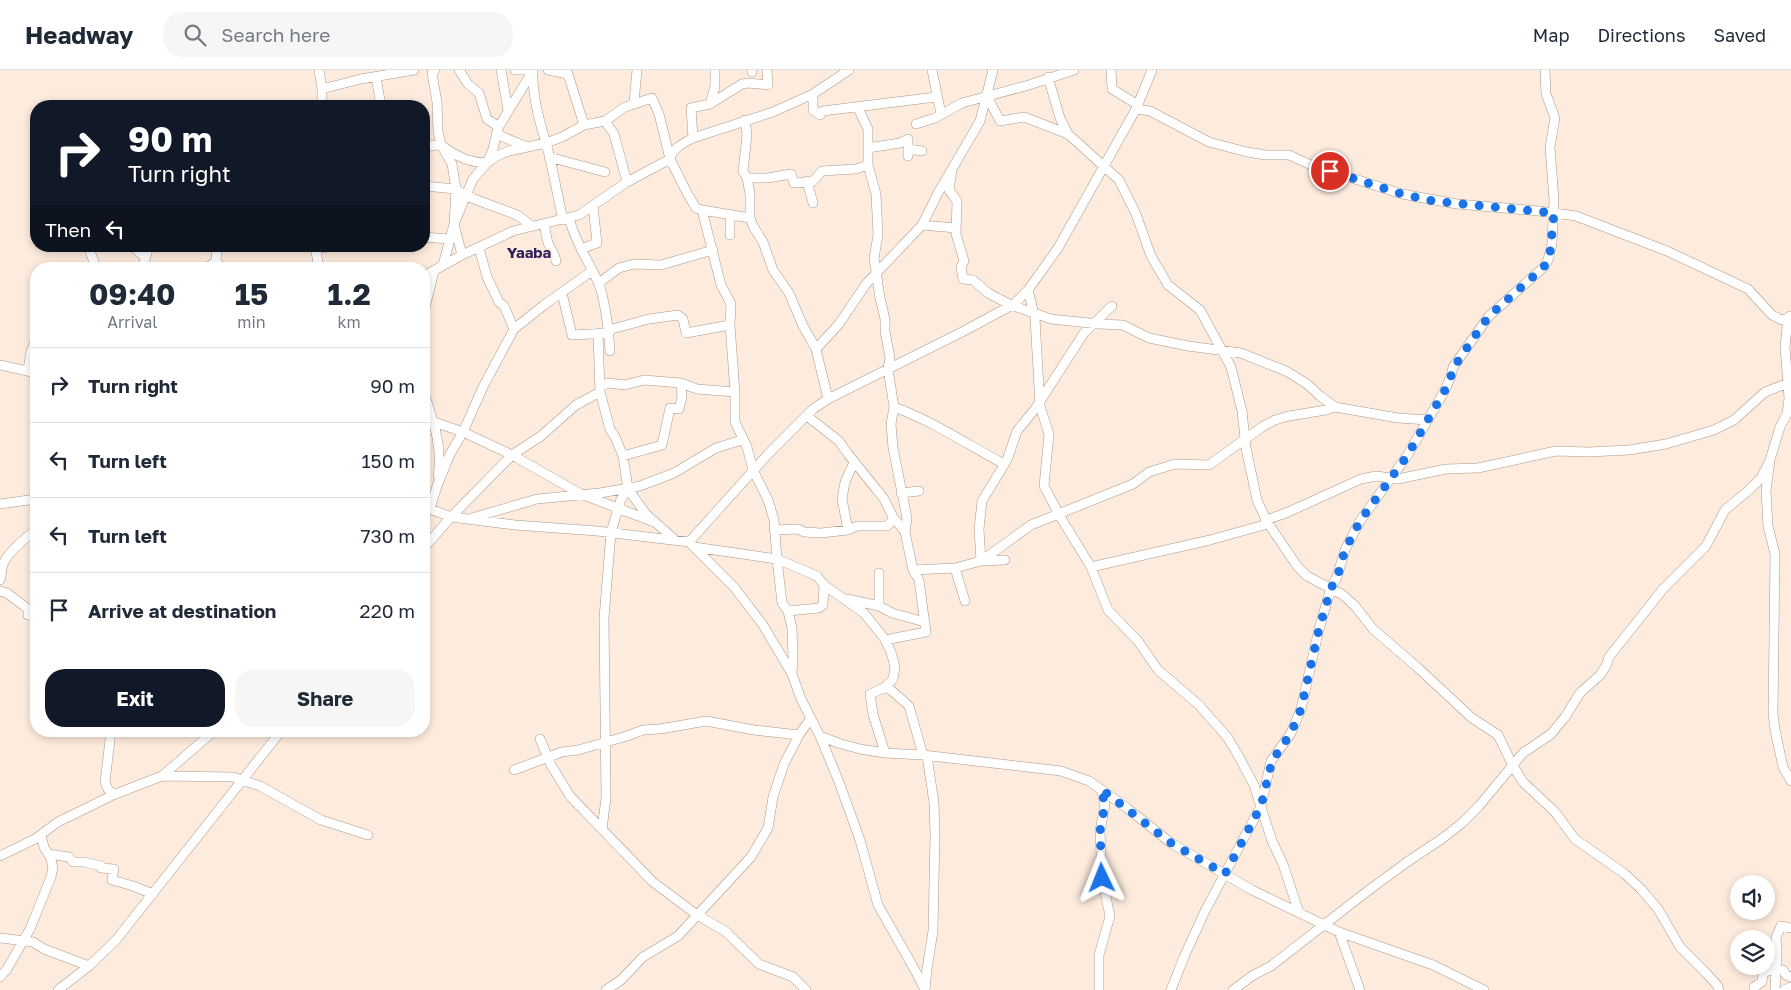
<!DOCTYPE html>
<style>
:root{--surface:#fff;--page:#f6f6f7;--text:#1f2937;--muted:#747a83;--line:#e0e1e3;--accent:#111827}
body{margin:0;font-family:"Golos Text",sans-serif;background:var(--page);color:var(--text);height:100vh;display:flex;flex-direction:column;font-size:19px;white-space:nowrap}
*{box-sizing:border-box;margin:0}
p{font-size:16px;color:var(--muted)}
.icon{flex:none;width:28px;height:28px;fill:none;stroke:currentColor;stroke-width:2;stroke-linecap:round;stroke-linejoin:round}
.map{position:relative;flex:1;overflow:hidden}
.sheet{position:absolute;left:30px;top:192px;width:400px;height:475px;display:flex;flex-direction:column;background:var(--surface);border-radius:20px;box-shadow:0 2px 8px #0003}
.sheet>*{flex:none}
.guide{position:absolute;left:30px;top:30px;width:400px;height:152px;border-radius:20px;box-shadow:0 2px 8px #0003;background:#111827;color:#fff;overflow:hidden}
.fabs{position:absolute;left:1730px;top:805px;display:grid;gap:10px}
.fabs a{display:grid;place-items:center;width:45px;height:45px;border-radius:50%;background:var(--surface);box-shadow:0 2px 8px #0003;font-size:25px}
.pin{position:absolute;display:grid;place-items:center;width:42px;height:42px;color:#fff;margin:-21px;border:2px solid #fff;border-radius:50%;box-shadow:0 1px 5px #0007}
.me{position:absolute;width:55px;margin:-28px;rotate:358deg;stroke-linejoin:round;filter:drop-shadow(0 0 4px #0008)}
.turn{display:flex;align-items:center;gap:18px;height:105px;padding:0 15px;font-size:22px}
.turn .icon{width:65px;height:65px;stroke-width:2.5}
.turn b{display:block;font-size:35px;line-height:42px}
.then{display:flex;align-items:center;height:48px;padding:0 15px;background:#0003;gap:10px;font-size:19px}
.eta{display:flex;justify-content:space-evenly;align-items:center;height:85px;text-align:center}
.eta b{font-size:30px;font-weight:700;line-height:35px}
.cta{display:flex;gap:10px;margin-top:auto;padding:10px 15px}
.cta a{flex:1;height:58px;border-radius:20px;background:var(--accent);color:#fff;font-size:20px;font-weight:700;line-height:58px;text-align:center}
.cta a+a{background:var(--page);color:var(--text)}
ul{padding:0;list-style:none}
li{display:flex;align-items:center;gap:15px;height:75px;padding:0 15px;border-top:1px solid var(--line)}
li div{flex:1}
li b{display:block;font-size:19px}
li em{font-style:normal}
header{display:flex;align-items:center;gap:30px;box-sizing:border-box;height:70px;padding:0 25px;background:var(--surface);border-bottom:1px solid var(--line)}
header strong{font-size:24px}
nav{display:flex;gap:28px;margin-inline-start:auto;font-size:18px}
.search{width:350px;height:45px;background:var(--page);display:flex;align-items:center;gap:12px;box-sizing:border-box;padding:0 18px;border-radius:20px;color:var(--muted);font-size:19px}
.map>svg:first-child{display:block}
.lines{fill:none;stroke-linecap:round;stroke-linejoin:round}
.minor-casing{stroke:#ad9888;stroke-width:10}
.minor{stroke:#fff;stroke-width:9}
.route{stroke:#1a73e8;stroke-width:9;stroke-dasharray:0 16.2}
.labels{text-anchor:middle;dominant-baseline:central;stroke-width:4;stroke-linejoin:round;paint-order:stroke}
.quarter-label{font-size:15px;font-weight:bold;fill:#301f5a;stroke:#fdebdd}
</style>
<header>
<strong>Headway</strong>
<div class="search"><svg class="icon" aria-label="search" viewBox="0 0 24 24"><circle cx="10" cy="10" r="6"/><path d="M15 15l6 6"/></svg>Search here</div>
<nav><a>Map</a><a>Directions</a><a>Saved</a></nav>
</header>
<div class="map">
<svg width="1791" height="920" viewBox="0 0 1791 920">
<rect width="100%" height="100%" fill="#fdebdd"/>
<g class="lines">
<defs>
<path id="minor" d="M319,0L322,19V36
M435,0L432,3L437,32L438,61L441,75L452,94L456,119L454,154L443,195
M459,0L468,14L479,23L487,49L499,57
M501,0L508,40
M515,0H533
M533,0C532,25 539,50 546,73C553,98 557,124 563,150
M548,0L568,4L584,55
M752,0V2
M932,0L941,44
M1111,0L1112,19L1138,35
M376,7L381,36
M1048,7L1060,48L1068,64L1119,110L1136,144L1151,186L1168,215L1200,240L1231,297L1242,341L1246,378L1257,430L1266,450L1297,496L1307,506L1343,525L1355,536L1373,559L1417,597L1472,648L1498,665L1513,696L1523,712L1555,742L1575,769L1625,804L1641,819L1658,839L1680,877L1706,903L1718,916L1719,920
M322,19L361,9L414,0
M813,24V40L820,45L823,41L936,27
M987,26L1000,51L1024,47L1068,64
M634,33L637,0
M710,34L715,16V0
M858,38L868,59V95L876,124L878,165L874,188L880,228L885,249V261L890,288L888,299L894,337L891,354L893,378L907,448L905,462
M1136,39L1150,41L1209,72L1247,82L1266,85H1289L1311,95L1402,124L1457,134L1539,141L1576,146L1667,181L1748,219L1772,245L1782,250L1788,248
M745,50L747,65L743,101L747,108L750,124V148
M605,51L614,64L627,112
M916,54L935,48L962,33L1029,15L1074,0
M496,64L527,77
M693,68L691,38L710,34L742,14L748,13L768,15L767,1
M424,76L441,75C453,84 471,94 486,92L488,91
M868,78L900,73L908,69V86
M908,79L922,81
M549,87L605,102
M487,93L493,79L498,58L532,2
M952,100L949,120L957,131L956,164L964,191L961,197L963,209L973,210L988,223L1011,235L1051,249L1098,254L1123,255L1149,268L1188,276L1241,283L1288,302L1307,314L1320,326L1335,337L1398,348L1428,350
M747,108H768L791,104L794,113L812,112L822,101L856,99L868,95
M807,111L813,133
M424,116L456,119L466,126L517,145L532,156
M702,140L750,148L753,156L763,172L773,200L789,223L803,256L816,279L828,329
M569,148C575,172 588,190 598,212C605,228 609,263 610,281
M544,154C546,161 546,169 549,175C552,182 554,182 556,191
M922,155L956,158
M730,165V144
M424,167L449,169
M88,176L94,192L93,199
M132,176L145,187
M217,176L216,191L218,196
M315,176L319,199
M479,178L487,207L499,232L504,236L514,259
M315,179L334,176
M581,179L597,173L593,136
M462,185L454,154L473,109L487,93L497,86L509,81L546,73L562,67L584,55L605,51L625,37L652,28L659,44L670,89L687,123L696,138L702,140L721,215L731,234L730,255L735,322V352L747,377L753,400L768,430L774,450L777,489L817,506L824,515L864,543L884,568L891,582L895,597L893,609L884,618L870,624L873,644L885,683
M142,199L149,176
M193,199L208,197L216,191L223,199
M424,206L462,185L513,161L579,145L627,112L670,89C672,78 684,73 693,68L773,42L813,24L849,0
M599,213L619,198L634,194L661,195L713,180
M1028,220L1035,248L1040,336L1049,364L1044,416L1061,448L1091,497L1108,540L1138,571L1158,600L1199,635L1228,668L1239,687L1254,715L1272,771L1283,794L1299,843
M562,223L572,265L608,263L612,259L649,249L678,245L683,249L686,263L730,255
M424,242L434,201
M1790,246L1788,248L1785,277L1789,328L1787,344L1780,357L1770,390L1766,421L1768,456L1775,484L1773,643L1775,660L1783,697L1791,711
M598,263L600,322L610,359L615,367L623,386L628,419L646,444L674,469
M816,279L839,254L866,214L922,155L938,123L980,51L993,0
M0,295L36,303
M28,301L31,281L36,271
M601,316L608,313L625,315L644,310L681,313L697,319L735,322
M424,323C433,350 443,377 438,406
M894,337C933,351 968,375 1004,394
M424,346L434,352L463,362L512,385L581,424L654,452
M807,346L839,371L848,384L873,415L884,429L893,447L905,462L913,500L919,510L926,562L885,570
M623,386L662,375L670,338L679,339L682,327L681,313
M901,423L919,421
M0,434L36,429
M427,436L430,439L437,416L450,384L463,362L483,317L514,259L544,235L592,201
M424,438L430,439L451,447L515,455L597,461L689,472L734,517L763,555L792,604L801,629L820,666L838,673L860,679L885,683L923,685L1061,701L1089,711L1127,738L1171,773L1252,820L1339,862L1433,895L1484,920
M472,448L537,429L600,423L640,416L674,403L716,378L742,370
M774,460L798,459L804,462L821,463L848,460L842,429L845,412L854,392
M848,460L857,456H887L894,449
M689,472L770,382L813,339L828,329L964,261L1014,234L1028,220L1058,178L1136,39L1152,0
M694,477L777,489L782,533L788,541L792,558L793,587L792,604
M424,478L451,447L512,385L541,366L576,335L600,322
M981,491L1031,455L1133,414L1149,402L1175,394L1209,395L1262,357L1275,350L1289,346L1326,340L1335,337
M981,491L979,459L982,431L1007,390L1017,361L1035,339L1084,263L1112,236
M1091,497L1210,470L1264,455L1266,450L1286,443L1361,409L1376,406L1398,409L1446,399L1478,398L1556,381L1589,382L1629,380L1666,374L1714,360L1734,350L1765,322L1791,312
M955,498L965,531
M913,500L955,498L981,491L1005,490
M879,503V536
M0,510C2,506 1,503 2,498C4,485 26,467 36,460
M0,521L7,523L28,539V545L36,546
M847,529L879,536L892,543L925,552
M788,541L819,538L823,535L824,515
M884,618L891,620L909,636L923,685
M111,661L105,712L108,719L113,725
M820,666L839,712L860,770L878,835L916,902L925,920
M540,669L551,695L570,726L653,812L697,845L725,861L759,894L793,907L806,920
M514,700L562,682L578,680L627,666L643,660L660,659L706,651L754,660L799,665
M162,706L233,707L260,716L321,750L368,765
M602,759L606,728L604,548L611,462L621,429L628,419
M48,784L69,787L73,792H84L101,796V798L114,799L112,810L133,816L153,824
M0,786L35,769L58,752L113,725L162,706L214,661
M1339,862L1360,920
M0,868L33,872L44,879L89,896
M0,907L7,899L30,859L51,807L53,797L50,787L44,777L41,765
M58,920L89,896L116,870L281,661
M606,920L621,910L643,887L678,866L751,787L768,758L773,727L784,694L799,665L811,648
M925,920L927,899L933,861L935,765L934,733L927,686
M1099,920V885L1110,846L1102,808L1100,761L1105,734L1101,719
M1171,920L1184,887L1205,841L1261,736L1271,691L1291,663L1301,639L1319,559L1331,518L1337,507L1345,480L1360,451L1407,386L1445,320L1451,306L1453,297L1489,246L1544,197L1548,190L1552,173L1554,130L1550,77L1555,48L1546,24L1545,0
M1233,920L1252,906L1271,896L1365,823L1407,792L1443,768L1462,753L1479,736L1523,683L1551,664L1565,647L1580,623L1600,605L1606,596L1609,587L1663,519L1706,476L1725,440L1749,420L1761,408L1770,390
M1754,920V917L1762,912L1763,904C1769,899 1775,899 1783,900L1786,905L1791,907
M1775,920L1777,881L1776,868L1781,856L1791,858
M1784,920L1791,917"/>
</defs>
<use href="#minor" class="minor-casing"/>
<use href="#minor" class="minor"/>
</g>
<g class="lines">
<path class="route" d="M1102,808L1100,761L1105,734L1101,719L1171,773L1225,804L1261,736L1272,691L1291,663L1301,639L1319,559L1331,518L1337,508L1345,480L1360,451L1407,386L1445,320L1451,306L1454,297L1479,260L1489,246L1544,197L1550,183L1554,143L1433,131L1402,124L1330,101"/>
</g>
<g class="labels">
<g class="quarter-label">
<text x="529" y="182">Yaaba</text>
</g>
</g>
</svg>
<div class="fabs">
<a><svg class="icon" aria-label="sound" viewBox="0 0 24 24"><path d="M4 9h4l5-4v14l-5-4H4zM17 9q2 3 0 6"/></svg></a>
<a><svg class="icon" aria-label="layers" viewBox="0 0 24 24"><path d="M12 4l9 5-9 5-9-5zM3 14l9 5 9-5"/></svg></a>
</div>
<div class="pin" style="left:1330px;top:101px;background:#d93025"><svg class="icon" aria-label="arrive" viewBox="0 0 24 24"><path d="M6 21V4h12l-3 4 3 4H6"/></svg></div>
<svg class="me" style="left:1102px;top:808px" viewBox="-20 -20 40 40"><path d="M0-17L14 15 0 8-14 15z" fill="#1a73e8" stroke="#fff" stroke-width="4"/></svg>
<div class="guide">
<div class="turn"><svg class="icon" aria-label="right" viewBox="0 0 24 24"><path d="M7 20v-9h11M14 6l5 5-5 5"/></svg><div><b>90 m</b>Turn right</div></div>
<div class="then">Then<svg class="icon" aria-label="left" viewBox="0 0 24 24"><path d="M17 20v-9H6M10 6l-5 5 5 5"/></svg></div>
</div>
<section class="sheet">
<div class="eta">
<div><b>09:40</b><p>Arrival</p></div>
<div><b>15</b><p>min</p></div>
<div><b>1.2</b><p>km</p></div>
</div>
<ul>
<li><svg class="icon" aria-label="right" viewBox="0 0 24 24"><path d="M7 20v-9h11M14 6l5 5-5 5"/></svg><div><b>Turn right</b></div><em>90 m</em></li>
<li><svg class="icon" aria-label="left" viewBox="0 0 24 24"><path d="M17 20v-9H6M10 6l-5 5 5 5"/></svg><div><b>Turn left</b></div><em>150 m</em></li>
<li><svg class="icon" aria-label="left" viewBox="0 0 24 24"><path d="M17 20v-9H6M10 6l-5 5 5 5"/></svg><div><b>Turn left</b></div><em>730 m</em></li>
<li><svg class="icon" aria-label="arrive" viewBox="0 0 24 24"><path d="M6 21V4h12l-3 4 3 4H6"/></svg><div><b>Arrive at destination</b></div><em>220 m</em></li>
</ul>
<div class="cta"><a>Exit</a><a>Share</a></div>
</section>
</div>
